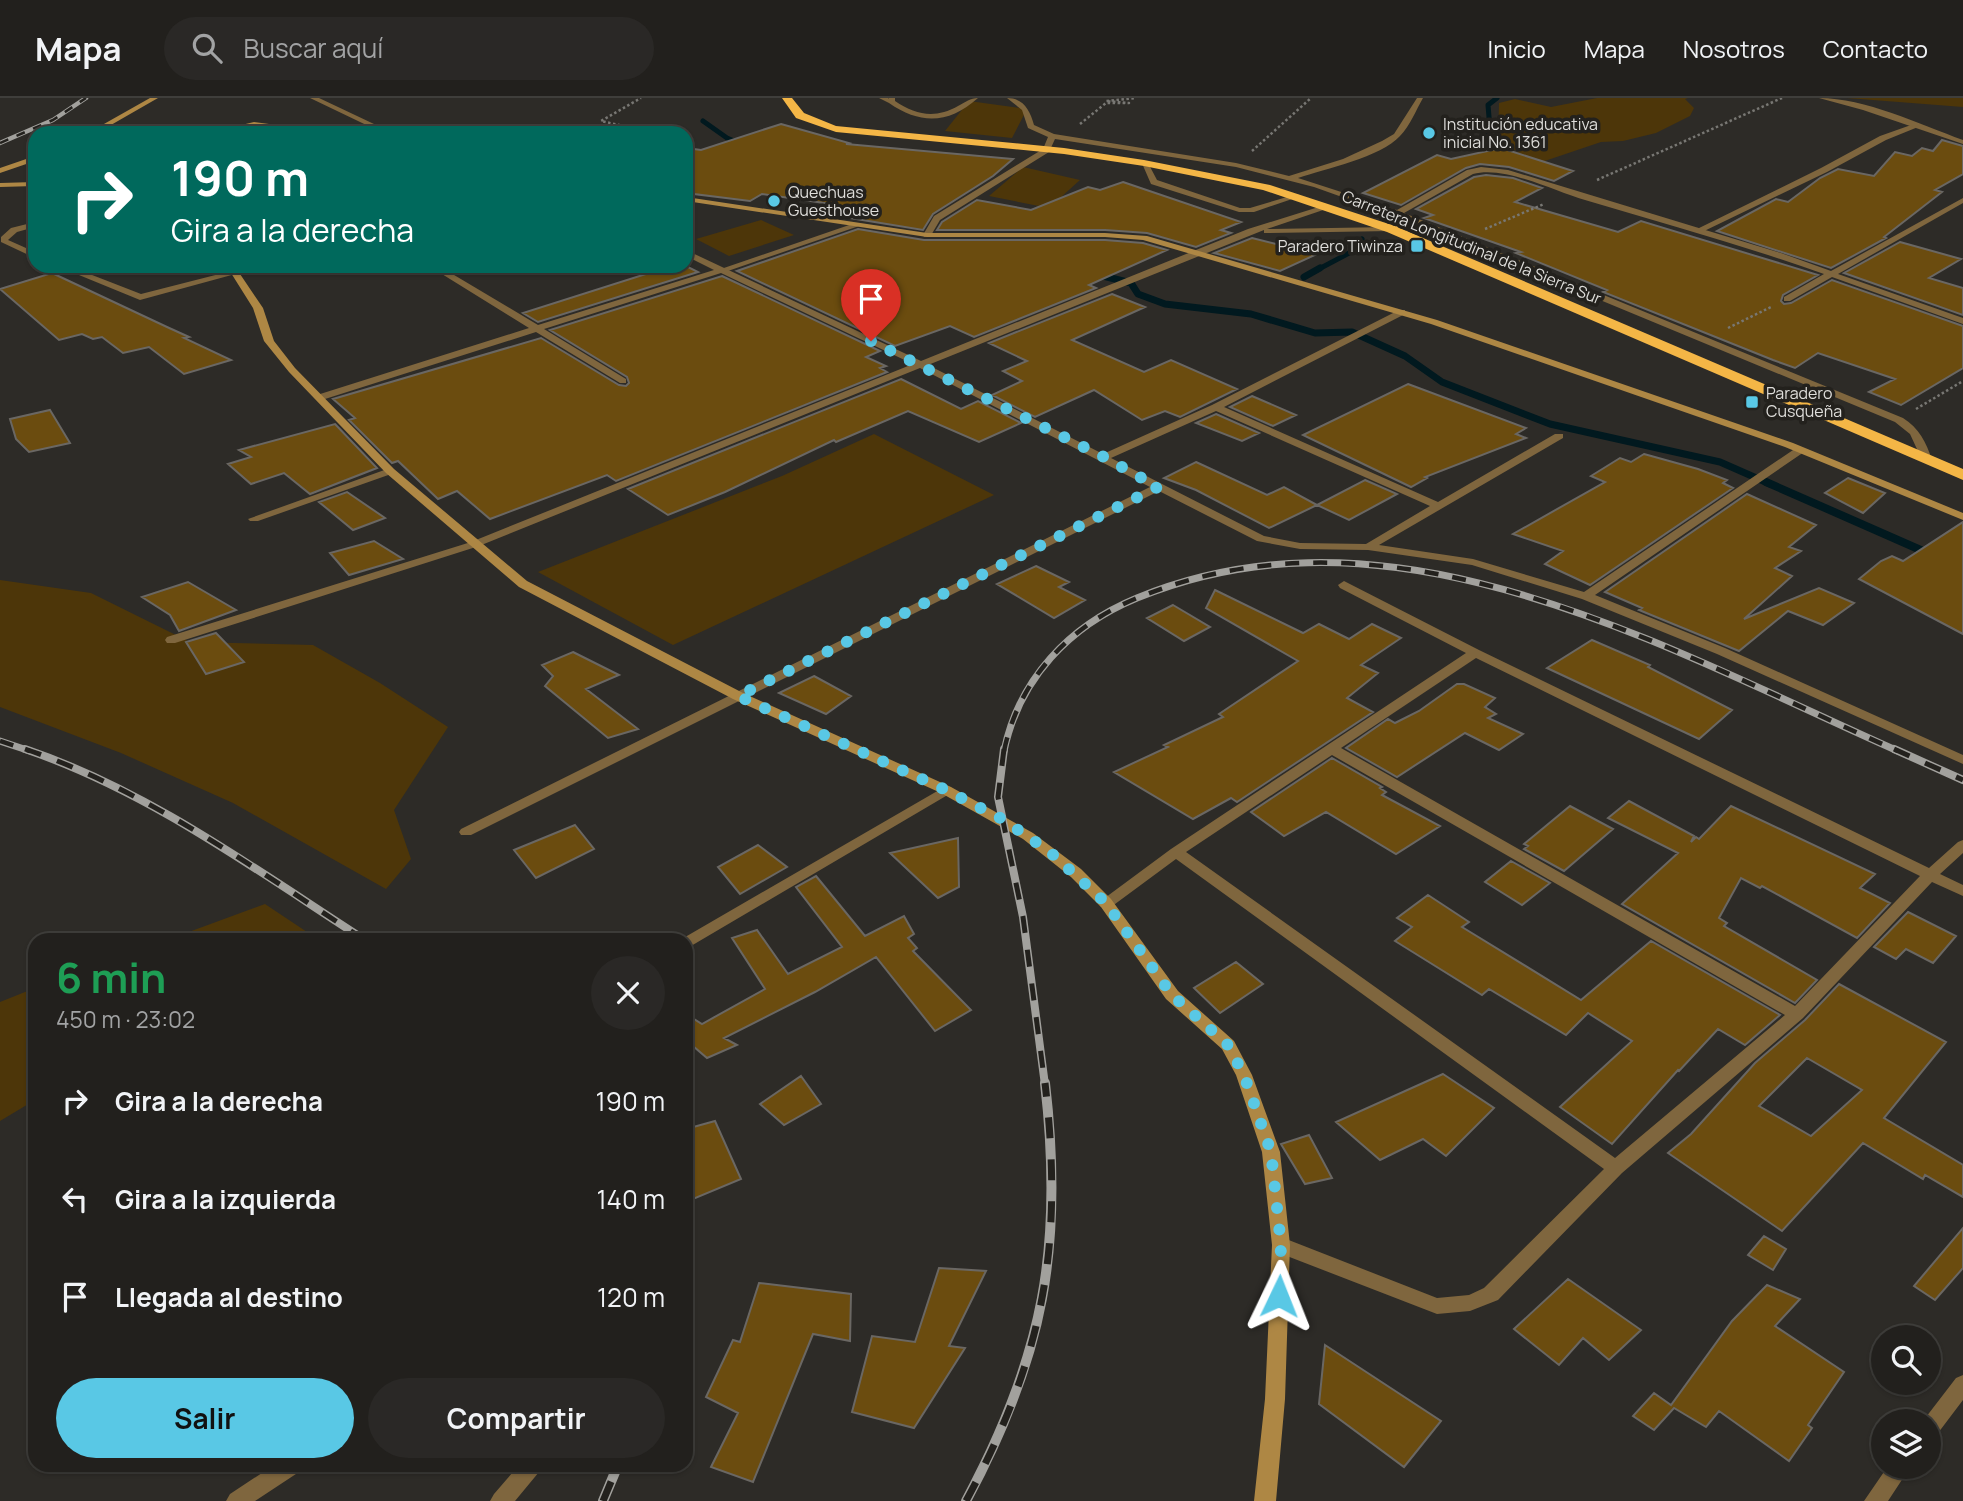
<!DOCTYPE html>
<html lang="es">
<meta charset="utf-8">
<style>
:root{--surface:#22201d;--page:#2a2826;--text:#f1f3f6;--muted:#a2a3a4;--line:#3f3e3b;--accent:#59c8e5}
body{margin:0;font-family:Manrope,sans-serif;background:var(--page);color:var(--text);height:100vh;display:flex;flex-direction:column;font-size:26px;white-space:nowrap}
*{box-sizing:border-box;margin:0}
p{font-size:23px;color:var(--muted)}
.icon{flex:none;width:38px;height:38px;fill:none;stroke:currentColor;stroke-width:2;stroke-linecap:round;stroke-linejoin:round}
.map{position:relative;flex:1;overflow:hidden}
.details{position:absolute;left:28px;top:835px;width:665px;height:539px;display:flex;flex-direction:column;background:var(--surface);border-radius:21px;box-shadow:0 2px 5px #0004,0 0 0 2px var(--line)}
.details>*{flex:none}
.hud{position:absolute;left:28px;top:28px;width:665px;height:147px;border-radius:21px;box-shadow:0 2px 5px #0004,0 0 0 2px var(--line);background:#00695c;color:#fff;overflow:hidden}
.tools{position:absolute;left:1871px;top:1227px;display:grid;gap:14px}
.tools a{display:grid;place-items:center;width:70px;height:70px;border-radius:50%;background:var(--surface);box-shadow:0 2px 5px #0004,0 0 0 2px var(--line);font-size:35px}
.pin{position:absolute;display:grid;place-items:center;width:60px;height:60px;color:#fff;margin:-72px -30px;border-radius:50% 50% 50% 0;rotate:-45deg;box-shadow:0 0 7px #0007}
.pin .icon{rotate:45deg}
.me{position:absolute;width:77px;margin:-38px;rotate:2deg;stroke-linejoin:round;filter:drop-shadow(0 0 5px #0008)}
.turn{display:flex;align-items:center;gap:24px;height:147px;padding:0 28px;font-size:32px}
.turn .icon{width:91px;height:91px;stroke-width:2.5}
.turn b{display:block;font-size:49px;line-height:60px}
.round{display:grid;place-items:center;flex:none;width:74px;height:74px;border-radius:37px;background:var(--page)}
.head{display:flex;align-items:center;justify-content:space-between;height:119px;padding:0 28px}
h1{font-size:42px;font-weight:700;line-height:52px;color:#1e9e55}
.primary-button{display:flex;gap:14px;margin-top:auto;padding:14px 28px}
.primary-button a{flex:1;height:80px;border-radius:42px;background:var(--accent);color:#111;font-size:28px;font-weight:700;line-height:80px;text-align:center}
.primary-button a+a{background:var(--page);color:var(--text)}
ul{padding:0;list-style:none}
li{display:flex;align-items:center;gap:21px;height:98px;padding:0 28px}
li div{flex:1}
li b{display:block;font-size:26px}
li em{font-style:normal}
header{display:flex;align-items:center;gap:42px;box-sizing:border-box;height:98px;padding:0 35px;background:var(--surface);border-bottom:2px solid var(--line)}
header strong{font-size:33px}
nav{display:flex;gap:38px;margin-inline-start:auto;font-size:24px}
.search{width:490px;height:63px;background:var(--page);display:flex;align-items:center;gap:18px;box-sizing:border-box;padding:0 24px;border-radius:38px;color:var(--muted);font-size:26px}
.map>svg:first-child{display:block}
.green{fill:#4d3609}
.lines{fill:none;stroke-linecap:round;stroke-linejoin:round}
.stream-far2{stroke:#01191f;stroke-width:5}
.stream-far1{stroke:#01191f;stroke-width:7}
.stream{stroke:#01191f;stroke-width:8}
.building{fill:#6b4c0f;stroke:#6a6763;stroke-width:2;fill-rule:evenodd}
.path{stroke:#787773;stroke-width:2.5;stroke-dasharray:2.5 2.5;stroke-linecap:butt}
.lane{fill:#7f663e;fill-rule:evenodd}
.street{fill:#7f663e;fill-rule:evenodd}
.secondary{fill:#ae8744;fill-rule:evenodd}
.highway{fill:#f4b646;fill-rule:evenodd}
.rail-far3-casing{stroke:#a2a19d;stroke-width:4.5}
.rail-far2-casing{stroke:#a2a19d;stroke-width:7}
.rail-far1-casing{stroke:#a2a19d;stroke-width:8}
.rail-casing{stroke:#a2a19d;stroke-width:10}
.rail-far3{stroke:#23211d;stroke-width:2.5;stroke-dasharray:9;stroke-linecap:butt}
.rail-far2{stroke:#23211d;stroke-width:4.5;stroke-dasharray:14;stroke-linecap:butt}
.rail-far1{stroke:#23211d;stroke-width:5;stroke-dasharray:17;stroke-linecap:butt}
.rail{stroke:#23211d;stroke-width:7;stroke-dasharray:21;stroke-linecap:butt}
.route{stroke:#59c8e5;stroke-width:12;stroke-dasharray:0 21.6}
.poi-dot{fill:#59c8e5;stroke:#23211d;stroke-width:2.5}
.labels{text-anchor:middle;dominant-baseline:central;stroke-width:7;stroke-linejoin:round;paint-order:stroke}
.far-poi-label{font-size:16px;fill:#deddda;stroke:#23211d;text-anchor:start}
.far-street-label{font-size:16px;fill:#deddda;stroke:#23211d}
</style>
<header>
<strong>Mapa</strong>
<div class="search"><svg class="icon" aria-label="search" viewBox="0 0 24 24"><circle cx="10" cy="10" r="6"/><path d="M15 15l6 6"/></svg>Buscar aquí</div>
<nav><a>Inicio</a><a>Mapa</a><a>Nosotros</a><a>Contacto</a></nav>
</header>
<div class="map">
<svg width="1963" height="1403" viewBox="0 0 1963 1403">
<rect width="100%" height="100%" fill="#2d2b27"/>
<path class="green" d="M1597,0H1688L1685,1L1694,10L1690,18L1656,35L1623,43L1601,44L1530,68L1504,60L1519,54L1498,44L1499,5L1515,1L1551,9Z
M1847,0H1963V9Z
M969,3L1027,11L1012,40L945,33Z
M1023,69L1080,82L1049,110L989,98Z
M761,122L794,137L729,158L696,141Z
M874,336L994,397L673,547L538,474L782,378Z
M0,482L91,495L190,544L313,547L380,585L448,629L394,712L411,761L386,791L233,705L121,655L0,609Z
M265,806L319,842H167Z
M35,890V1002L0,1023V904Z"/>
<g class="lines">
<path class="stream-far2" d="M703,23L727,40L741,46
M1481,49L1490,31L1488,7L1497,0
M1317,172L1351,154L1362,141"/>
<path class="stream-far1" d="M1099,177L1131,185L1138,196L1165,206L1251,216L1315,235L1352,234L1405,258L1442,284L1550,326L1720,364L1770,386
M1304,179L1320,170"/>
<path class="stream" d="M1766,384L1932,457"/>
</g>
<path class="building" d="M781,26L849,45L846,46L1013,61L993,78L933,116L923,132L820,115L831,106L762,96L750,103L686,95V50L701,52Z
M1942,42L1963,48V76L1935,92L1942,94L1884,139L1886,140L1831,170L1717,133L1776,101L1788,104L1820,80L1838,71L1874,78L1895,54L1912,58L1922,50L1933,53Z
M1501,50L1573,73L1554,83L1509,69L1480,66L1466,70L1401,107L1363,95L1437,57L1451,61Z
M1486,77L1513,80L1542,90L1515,104L1618,134L1641,123L1818,177L1783,197L1781,203L1784,206L1791,205L1832,182L1963,228V270L1901,307L1869,294L1895,281L1818,255L1795,270L1773,262L1603,194L1607,192L1516,155L1521,154L1424,120L1433,117L1416,111L1474,79Z
M1123,84L1241,124L1221,132L1231,135L1196,149L1147,135L1105,132H937L942,124L977,102L1031,112L1088,89L1100,92Z
M858,131L924,142H1105L1143,145L1167,152L1089,187L1096,190L974,239L950,228L895,248L737,173Z
M1252,140L1317,156L1280,173L1214,155Z
M1900,144L1961,161L1929,180L1963,190V217L1844,175Z
M671,168H686L698,174L538,224L523,215Z
M52,175L167,229L189,239L184,240L231,262L184,276L149,249L123,255L102,239L93,241L82,236L59,242L0,191Z
M722,178L880,253L866,259L886,268L880,270L887,274L616,383L607,377L490,421L457,393L438,401L398,363L392,365L349,322L355,320L333,301L541,240L619,287L626,288L629,285L627,279L550,232Z
M1112,196L1145,209L1072,242L1144,274L1171,262L1237,291L1180,319L1165,313L1142,322L1094,292L1035,319L992,297L1022,283L1003,273L1027,263L989,245Z
M901,281L961,311L978,303L1021,325L979,344L908,313L836,344L834,342L725,394L668,417L628,391Z
M1408,286L1526,330L1516,336L1526,340L1425,379L1427,380L1411,389L1303,337Z
M1252,298L1296,317L1273,328L1230,309Z
M50,312L70,345L29,354L16,341L10,321Z
M1216,316L1259,335L1242,343L1196,325Z
M335,326L377,370L310,396L284,375L251,386L228,366L251,359L239,352Z
M1644,356L1698,371L1727,382L1723,385L1733,390L1590,487L1545,466L1563,453L1513,436L1605,384L1591,378L1620,360L1631,364Z
M1196,364L1267,397L1284,389L1317,407L1269,430L1196,392L1164,380Z
M1848,380L1885,395L1863,415L1825,395Z
M1365,382L1397,396L1349,422L1317,407Z
M347,394L385,420L353,432L319,404Z
M1747,396L1816,427L1789,449L1801,453L1775,470L1792,478L1744,521L1819,490L1854,505L1823,527L1788,513L1739,553L1639,512L1642,510L1605,494Z
M1963,424V536L1859,481L1881,463L1892,458L1903,463Z
M374,443L403,461L349,477L330,455Z
M1036,468L1069,484L1059,489L1085,502L1054,520L997,486Z
M188,484L236,512L179,533L170,517L142,499Z
M1215,492L1303,535L1319,526L1349,541L1372,526L1401,540L1361,567L1378,575L1347,600L1373,614L1237,704L1231,700L1193,721L1114,674L1168,649L1164,647L1223,619L1219,616L1298,563L1206,510Z
M1173,507L1210,529L1184,543L1147,520Z
M216,535L244,564L206,576L186,544Z
M1592,542L1650,567L1648,569L1732,612L1699,641L1547,570Z
M573,554L619,577L586,591L638,631L608,640L545,588L553,578L542,567Z
M814,578L851,598L826,616L779,595Z
M1457,586H1464L1495,600L1485,609L1496,616L1488,620L1523,636L1499,652L1465,635L1397,679L1346,650L1388,621L1395,625L1419,613Z
M1332,660L1382,689L1380,690L1386,694L1382,697L1440,728L1396,756L1326,714L1284,738L1251,714Z
M1629,703L1694,738L1691,744L1696,739L1699,741L1731,708L1875,776L1860,790L1890,805L1857,840L1762,788L1760,790L1741,780L1719,820L1727,825L1724,828L1817,882L1795,905L1622,806L1678,755L1608,720Z
M1570,708L1613,731L1564,773L1524,751L1528,748L1524,746Z
M575,727L594,751L536,780L514,752Z
M958,740L959,789L938,800L890,755Z
M758,747L787,769L740,796L718,769Z
M1511,763L1550,785L1522,807L1485,784Z
M816,778L865,838L904,818L914,836L908,840L917,850L913,853L971,912L935,933L876,859L815,894L724,940L737,947L707,960L686,942V916L702,926L765,891L732,840L757,832L788,876L842,849L796,789Z
M1428,797L1469,824L1462,829L1581,902L1651,843L1780,917L1745,947L1718,931L1679,973L1678,972L1612,1046L1560,1009L1632,943L1588,915L1566,937L1489,891L1482,897L1395,843L1412,829L1397,820Z
M1908,814L1956,838L1933,865L1906,851L1896,861L1874,849Z
M1236,864L1263,886L1220,915L1194,890Z
M1839,886L1946,944L1884,1020L1963,1067V1099L1925,1077L1923,1081L1863,1045L1782,1133L1668,1055L1691,1036L1755,965L1805,922ZM1807,960L1862,992L1811,1038L1759,1008Z
M1443,976L1494,1010L1446,1058L1423,1041L1380,1062L1336,1024Z
M801,978L821,1006L784,1027L760,1006Z
M715,1023L741,1081L693,1101L686,1081V1031Z
M1309,1037L1332,1080L1305,1086L1281,1046Z
M1963,1130V1170L1935,1202L1914,1188Z
M1764,1138L1786,1151L1773,1172L1748,1157Z
M939,1170L986,1173L949,1248L965,1250L914,1330L852,1314L872,1238L915,1244Z
M1568,1181L1641,1232L1609,1262L1583,1240L1559,1267L1514,1231Z
M759,1185L851,1196L850,1243L813,1236L753,1384L711,1369L738,1315L706,1299L733,1242L740,1244Z
M1767,1187L1800,1201L1775,1228L1844,1274L1808,1327L1812,1330L1789,1363L1719,1313L1706,1329L1674,1310L1654,1332L1633,1318L1654,1295L1671,1307L1732,1223Z
M1325,1247L1441,1323L1404,1369L1319,1306Z"/>
<g class="lines">
<path class="path" d="M1080,26L1106,5H1129L1106,3L1136,0
M612,35L628,29L601,23L641,0
M1252,53L1311,0
M1597,82L1782,0
M1485,131L1544,106
M1728,230L1771,209
M1916,311L1963,283"/>
<path class="lane" d="M879,0H888L894,4L889,5Z
M1911,27L1918,29L1886,42L1827,74L1700,135L1693,133L1821,70L1880,38Z
M1141,63H1147L1157,82L1240,110H1250L1297,96L1301,98L1254,114H1239L1151,86Z
M855,125L862,127L725,174L718,172Z"/>
<path class="street" d="M310,0H319L393,35H383Z
M889,0H895V3C916,17 935,21 958,8C966,4 970,0 978,0C949,26 921,27 889,5Z
M1007,0C1023,0 1030,12 1034,27L1054,36L1236,65L1289,78L1343,61L1382,43L1394,36L1417,0H1423C1416,12 1410,28 1400,38C1381,59 1325,71 1298,80L1397,112L1467,72L1481,69L1508,72L1781,155L1831,173L1963,100V105L1838,176L1963,220V226L1832,179L1790,203H1784V199L1824,176C1746,148 1665,126 1585,102C1554,93 1504,67 1473,76L1404,115L1903,320C1919,330 1926,344 1932,362L1927,365L1922,362L1910,336L1895,324L1419,127L1391,133L1267,135H1264V132L928,267L1103,356L1212,307L1399,212H1405V216L1224,309L1438,404L1555,336H1563V340L1379,447L1473,461L1584,494L1796,350H1804V354L1595,497L1725,550L1963,657V666L1717,556L1582,501L1472,467L1368,452L1300,451L1257,443L1159,393L471,737H461L459,734L461,731L1150,389L920,270L479,448L175,545H167L165,542L167,539L471,444L913,266L721,175L544,231L626,281V285H620L536,234L325,301H317V297L529,230L429,168H439L538,227L714,172L686,158V152L921,263L1248,131L1325,107L1332,109L1267,131L1391,129L1412,124L1314,89L1236,69L1055,41L1049,54L940,122L930,139H924L923,137L934,118L1043,51L1048,39L1028,30L1022,12ZM1216,313L1430,408L1366,446L1300,445L1264,438L1111,360Z
M1819,0C1865,0 1919,26 1963,42V46L1863,12Z
M35,124V129L17,134L8,142L35,154V160L1,144V139L11,130Z
M57,168H69L141,196L235,172L239,175L140,202Z
M390,370L395,373L394,375L258,423H250L248,421Z
M1344,483L1479,552L1929,770L1958,744L1963,742V755L1940,776L1963,787V798L1932,784L1803,920L1622,1075L1498,1202L1470,1213L1437,1216L1274,1153L1272,1147L1274,1141L1281,1139L1437,1200L1469,1197L1484,1190L1604,1071L1176,761L1111,809H1101L1098,805L1171,751L1466,555L1340,490L1338,487ZM1476,560L1920,778L1795,908L1341,650ZM1332,657L1785,917L1615,1060L1186,754Z
M946,688L953,692L951,695L691,848L686,849V842H680Z
M1963,1277V1302L1935,1339L1928,1341V1323H1923L1956,1280Z
M274,1367H302L299,1374L255,1403H226L230,1396Z
M519,1367H542L539,1374L515,1403H490L494,1396Z
M1888,1368H1911L1888,1403H1864Z"/>
<path class="secondary" d="M150,0H158L97,35H88Z
M254,24L269,26L277,30L274,35H266L269,31C251,25 237,35 219,35L233,29Z
M35,58V63L0,75V70Z
M35,84V88L0,89V85Z
M686,99L927,135H1105L1147,138L1437,222L1793,345L1963,415V422L1785,349L1431,226L1143,142L1105,139H927L686,103Z
M253,168H267L240,176L263,210L274,243L295,270L394,371L527,483L743,595L951,689L1033,735L1081,771L1111,801L1178,893L1234,943L1252,977L1280,1054L1290,1147L1285,1301L1276,1403H1254L1265,1301L1272,1147L1262,1054L1236,977L1222,951L1166,901L1101,809L1071,779L1023,741L941,695L733,601L519,489L386,375L289,274L264,243L253,210L231,175Z"/>
<path class="highway" d="M782,0H792L804,15L836,28L1064,50L1144,62L1270,87L1395,128L1963,371V382L1387,134L1263,92L1144,68L1064,56L836,34L796,20Z"/>
<defs>
<path id="rail-far3" d="M0,45L53,22L86,0"/>
<path id="rail-far2" d="M0,643L30,653
M1004,653C1019,581 1069,528 1137,500C1395,394 1665,550 1898,653"/>
<path id="rail-far1" d="M25,651C149,693 256,772 365,842
M1004,651L998,699L1023,819L1045,987
M1894,651L1963,682"/>
<path id="rail" d="M603,1403L618,1367
M966,1403C1044,1258 1064,1148 1045,985"/>
</defs>
<use href="#rail-far3" class="rail-far3-casing"/>
<use href="#rail-far2" class="rail-far2-casing"/>
<use href="#rail-far1" class="rail-far1-casing"/>
<use href="#rail" class="rail-casing"/>
<use href="#rail-far3" class="rail-far3"/>
<use href="#rail-far2" class="rail-far2"/>
<use href="#rail-far1" class="rail-far1"/>
<use href="#rail" class="rail"/>
</g>
<g class="lines">
<path class="route" d="M871,243L1104,359L1158,389L738,598L946,692L1002,721L1049,753L1106,805L1172,897L1228,947L1244,977L1271,1054L1281,1147L1279,1198"/>
</g>
<g class="poi-dot">
<circle cx="1429" cy="35" r="7"/>
<circle cx="774" cy="103" r="7"/>
<rect x="1410" y="141" width="14" height="14" rx="3.5"/>
<rect x="1745" y="297" width="14" height="14" rx="3.5"/>
</g>
<g class="labels">
<g class="far-poi-label">
<text x="1443" y="26">Institución educativa<tspan x="1443" dy="18">inicial No. 1361</tspan></text>
<text x="788" y="94">Quechuas<tspan x="788" dy="18">Guesthouse</tspan></text>
<text x="1403" y="148" text-anchor="end">Paradero Tiwinza</text>
<text x="1766" y="295">Paradero<tspan x="1766" dy="18">Cusqueña</tspan></text>
</g>
<g class="far-street-label">
<text transform="translate(1472 149) rotate(22)">Carretera Longitudinal de la Sierra Sur</text>
</g>
</g>
</svg>
<div class="tools">
<a><svg class="icon" aria-label="search" viewBox="0 0 24 24"><circle cx="10" cy="10" r="6"/><path d="M15 15l6 6"/></svg></a>
<a><svg class="icon" aria-label="layers" viewBox="0 0 24 24"><path d="M12 4l9 5-9 5-9-5zM3 14l9 5 9-5"/></svg></a>
</div>
<div class="pin" style="left:871px;top:243px;background:#d93025"><svg class="icon" aria-label="arrive" viewBox="0 0 24 24"><path d="M6 21V4h12l-3 4 3 4H6"/></svg></div>
<svg class="me" style="left:1279px;top:1198px" viewBox="-20 -20 40 40"><path d="M0-17L14 15 0 8-14 15z" fill="#59c8e5" stroke="#fff" stroke-width="4"/></svg>
<div class="hud">
<div class="turn"><svg class="icon" aria-label="right" viewBox="0 0 24 24"><path d="M7 20v-9h11M14 6l5 5-5 5"/></svg><div><b>190 m</b>Gira a la derecha</div></div>
</div>
<section class="details">
<div class="head"><div><h1>6 min</h1><p>450 m · 23:02</p></div><a class="round"><svg class="icon" aria-label="close" viewBox="0 0 24 24"><path d="M6 6l12 12M18 6L6 18"/></svg></a></div>
<ul>
<li><svg class="icon" aria-label="right" viewBox="0 0 24 24"><path d="M7 20v-9h11M14 6l5 5-5 5"/></svg><div><b>Gira a la derecha</b></div><em>190 m</em></li>
<li><svg class="icon" aria-label="left" viewBox="0 0 24 24"><path d="M17 20v-9H6M10 6l-5 5 5 5"/></svg><div><b>Gira a la izquierda</b></div><em>140 m</em></li>
<li><svg class="icon" aria-label="arrive" viewBox="0 0 24 24"><path d="M6 21V4h12l-3 4 3 4H6"/></svg><div><b>Llegada al destino</b></div><em>120 m</em></li>
</ul>
<div class="primary-button"><a>Salir</a><a>Compartir</a></div>
</section>
</div>
